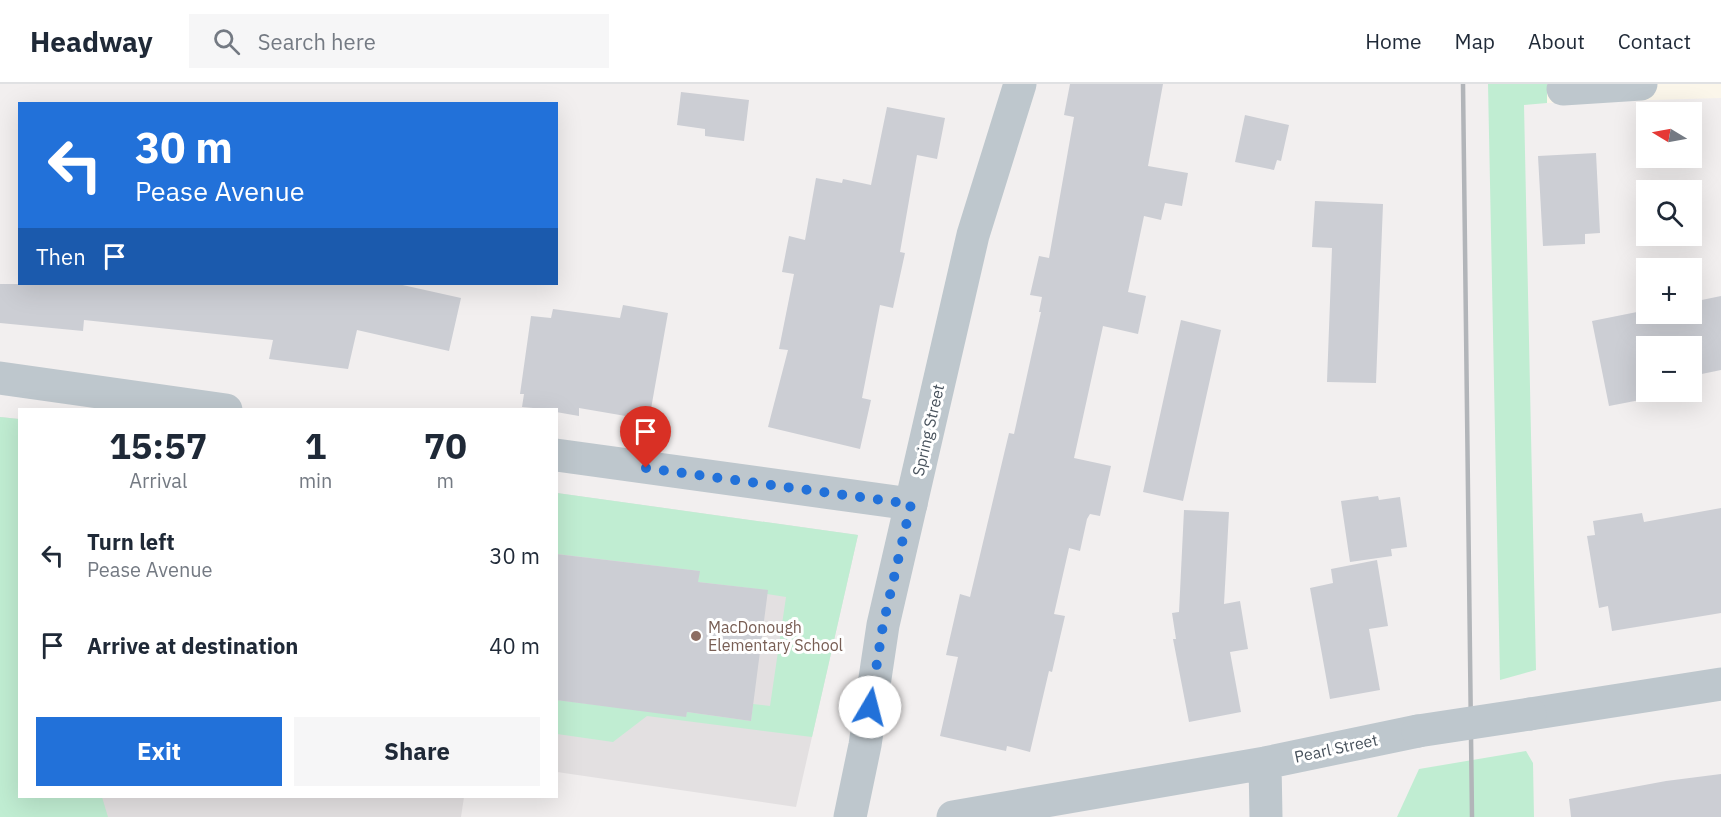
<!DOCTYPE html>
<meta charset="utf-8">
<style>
:root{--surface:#fff;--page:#f6f6f7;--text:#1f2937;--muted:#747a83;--line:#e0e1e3;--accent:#2271d9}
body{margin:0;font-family:"IBM Plex Sans",sans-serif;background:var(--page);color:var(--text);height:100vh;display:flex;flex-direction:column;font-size:22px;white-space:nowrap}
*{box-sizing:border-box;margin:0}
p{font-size:20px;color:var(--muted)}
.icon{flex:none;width:33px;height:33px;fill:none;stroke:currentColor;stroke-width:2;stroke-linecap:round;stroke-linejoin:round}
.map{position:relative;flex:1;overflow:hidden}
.side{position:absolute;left:18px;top:324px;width:540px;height:390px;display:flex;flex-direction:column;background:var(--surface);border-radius:0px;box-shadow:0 6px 24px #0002}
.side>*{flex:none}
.hud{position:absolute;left:18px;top:18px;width:540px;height:183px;border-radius:0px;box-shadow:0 6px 24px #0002;background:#2271d9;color:#fff;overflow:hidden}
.needle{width:39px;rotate:280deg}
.buttons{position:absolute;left:1636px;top:18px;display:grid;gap:12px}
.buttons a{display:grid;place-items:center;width:66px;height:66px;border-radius:0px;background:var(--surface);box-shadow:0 6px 24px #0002;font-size:30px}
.pin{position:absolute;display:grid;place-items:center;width:51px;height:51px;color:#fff;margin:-62px -26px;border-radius:50% 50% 50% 0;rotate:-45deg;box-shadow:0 0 6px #0007}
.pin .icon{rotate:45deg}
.me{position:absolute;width:66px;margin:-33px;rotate:8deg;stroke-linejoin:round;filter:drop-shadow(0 0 4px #0008)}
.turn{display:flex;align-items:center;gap:21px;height:126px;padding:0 18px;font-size:27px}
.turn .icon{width:78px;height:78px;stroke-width:2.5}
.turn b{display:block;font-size:42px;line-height:51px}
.then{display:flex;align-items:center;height:57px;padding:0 18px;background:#0003;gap:12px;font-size:22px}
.eta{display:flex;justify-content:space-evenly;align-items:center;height:102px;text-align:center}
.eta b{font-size:36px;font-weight:700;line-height:42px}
.cta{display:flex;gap:12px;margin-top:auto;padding:12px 18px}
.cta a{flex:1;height:69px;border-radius:0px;background:var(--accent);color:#fff;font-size:24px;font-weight:700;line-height:69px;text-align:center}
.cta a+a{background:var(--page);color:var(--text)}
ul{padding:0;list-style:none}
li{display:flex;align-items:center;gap:18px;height:90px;padding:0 18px}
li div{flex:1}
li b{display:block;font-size:22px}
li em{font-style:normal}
header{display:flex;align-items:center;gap:36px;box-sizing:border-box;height:84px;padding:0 30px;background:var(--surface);border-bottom:2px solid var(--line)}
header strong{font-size:28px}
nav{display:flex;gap:33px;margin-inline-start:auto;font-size:21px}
.search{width:420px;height:54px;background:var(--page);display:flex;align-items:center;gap:15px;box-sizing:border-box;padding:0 21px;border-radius:0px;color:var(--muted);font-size:22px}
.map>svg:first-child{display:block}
.commercial{fill:#fbf6ea}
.education{fill:#e3e0e1}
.green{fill:#c0edd2}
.building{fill:#ccced4}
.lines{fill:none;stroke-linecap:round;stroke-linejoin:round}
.minor{stroke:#bec7cd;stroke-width:33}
.tertiary{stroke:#bec7cd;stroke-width:33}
.rail{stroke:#b2b5b9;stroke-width:4.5}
.minor-bridge{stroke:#bec7cd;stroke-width:33}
.route{stroke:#2271d9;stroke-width:10;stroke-dasharray:0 18}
.education-dot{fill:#8d6e63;stroke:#fff;stroke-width:2}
.labels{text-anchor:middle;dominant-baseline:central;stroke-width:6;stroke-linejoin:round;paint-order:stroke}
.street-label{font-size:16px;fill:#48525c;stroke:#fff}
.education-label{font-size:16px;fill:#785e54;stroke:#fff;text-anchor:start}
</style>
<header>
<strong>Headway</strong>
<div class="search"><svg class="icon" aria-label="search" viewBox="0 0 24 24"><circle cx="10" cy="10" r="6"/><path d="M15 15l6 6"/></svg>Search here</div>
<nav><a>Home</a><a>Map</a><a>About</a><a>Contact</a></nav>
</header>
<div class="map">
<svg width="1721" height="733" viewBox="0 0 1721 733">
<rect width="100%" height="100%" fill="#f2efef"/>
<path class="commercial" d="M1547,0H1721V14L1547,19Z"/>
<path class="education" d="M0,333L19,335L20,712L464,713L461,733H0Z
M557,409L858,451L796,723L557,688Z"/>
<path class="green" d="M1488,0H1547V19L1524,21L1536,586L1500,596Z
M0,333L19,335L20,712L102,713L108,733H0Z
M557,409L858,451L812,653L647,632L613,658L557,650V616L686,632L687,628L751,637L753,620L770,622L786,513L767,510V506L698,498L699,487L557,470Z
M1526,667L1533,679L1534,733H1397L1419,685Z"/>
<path class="building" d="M1070,0H1163L1148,82L1188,89L1182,122L1165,119L1161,136L1144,132L1128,208L1146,212L1138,250L1103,242L1074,374L1111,382L1100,432L1090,430L1087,435L1080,467L1069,464L1054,530L1065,532L1052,588L1049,587L1030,668L1007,662L1006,667L940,652L958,573L946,571L960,510L970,513L1009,349L1014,350L1041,228H1039L1042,213L1030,211L1039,172L1049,174L1074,33L1064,31Z
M681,8L749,16L744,57L705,52V45L677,41Z
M887,23L945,34L937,75L917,71L900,168L905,169L893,224L880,221L862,314L871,316L860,365L768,343L788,266L779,265L794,190L782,188L789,152L805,156L816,94L842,99L843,95L871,101Z
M1245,31L1289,41L1281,77L1277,76L1274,86L1235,78Z
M1596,69L1600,149L1585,150V160L1543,162L1538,72Z
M1315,117L1383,120L1376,299L1327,298L1332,164L1312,163Z
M0,200H398L461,214L449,267L357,246L348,285L269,275L273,256L84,236L83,247L0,239Z
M1721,212V286L1692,292V262H1647V308H1671V310L1609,322L1592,237L1647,226V230H1692V218Z
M623,221L668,229L649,336L579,324V332L556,328V326L522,323L524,310H520L531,232L551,234L553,225L620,234Z
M1181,236L1221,246L1183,417L1143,408Z
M1378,412L1379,416L1400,413L1407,463L1391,465L1392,472L1350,478L1341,417Z
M1721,424V529L1612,547L1608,522L1599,524L1587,452L1595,451L1593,437L1642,429L1644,438Z
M1184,426L1229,428L1224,520L1240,517L1248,565L1230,568L1241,628L1189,638L1173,555H1176L1172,529L1179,528Z
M556,470L700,487L698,498L768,506L751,637L687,628L686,633L556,616Z
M1377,476L1388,542L1369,545L1380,606L1330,615L1310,504L1333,499L1331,485Z
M1721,690V733H1571L1569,715L1666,697Z"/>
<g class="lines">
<path class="minor" d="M1563,5L1641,0
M0,294L226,326
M556,371L911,420
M1530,630L1721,600
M1265,679L1266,733
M953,733L1265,679L1418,647"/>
<path class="tertiary" d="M850,733L865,661L883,541L973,151L1020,0"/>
<path class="rail" d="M1463,0L1472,733"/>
<path class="minor-bridge" d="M1418,647L1530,630"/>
</g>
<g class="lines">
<path class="route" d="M646,384L911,420L883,541L870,623"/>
</g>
<circle class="education-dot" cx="696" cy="552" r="6"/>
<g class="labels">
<g class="street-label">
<text transform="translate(928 346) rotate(-77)">Spring Street</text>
<text transform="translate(1336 664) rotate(-12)">Pearl Street</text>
</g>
<g class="education-label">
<text x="708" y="543">MacDonough<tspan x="708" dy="18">Elementary School</tspan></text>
</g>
</g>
</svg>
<div class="buttons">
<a><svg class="needle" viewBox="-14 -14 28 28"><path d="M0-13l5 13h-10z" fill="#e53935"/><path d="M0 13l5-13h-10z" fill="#747a83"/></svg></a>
<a><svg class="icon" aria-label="search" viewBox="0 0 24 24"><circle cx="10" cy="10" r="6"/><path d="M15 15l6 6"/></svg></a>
<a>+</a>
<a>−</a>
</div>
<div class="pin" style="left:646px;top:384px;background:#d93025"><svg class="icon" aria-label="arrive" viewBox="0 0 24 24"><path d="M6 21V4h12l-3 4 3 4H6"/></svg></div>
<svg class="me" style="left:870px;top:623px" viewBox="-20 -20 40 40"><circle r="19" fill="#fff"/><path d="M0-13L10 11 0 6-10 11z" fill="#2271d9"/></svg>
<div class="hud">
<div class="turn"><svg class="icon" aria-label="left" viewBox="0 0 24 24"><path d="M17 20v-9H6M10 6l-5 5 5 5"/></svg><div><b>30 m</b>Pease Avenue</div></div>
<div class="then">Then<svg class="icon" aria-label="arrive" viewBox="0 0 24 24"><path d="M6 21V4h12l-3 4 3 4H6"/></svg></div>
</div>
<section class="side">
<div class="eta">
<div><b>15:57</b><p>Arrival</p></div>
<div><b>1</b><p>min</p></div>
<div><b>70</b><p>m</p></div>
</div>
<ul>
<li><svg class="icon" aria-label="left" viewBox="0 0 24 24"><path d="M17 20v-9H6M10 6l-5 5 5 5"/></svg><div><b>Turn left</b><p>Pease Avenue</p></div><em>30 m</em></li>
<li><svg class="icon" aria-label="arrive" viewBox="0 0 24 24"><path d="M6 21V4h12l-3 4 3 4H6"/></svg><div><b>Arrive at destination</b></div><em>40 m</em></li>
</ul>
<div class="cta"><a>Exit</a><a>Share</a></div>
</section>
</div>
